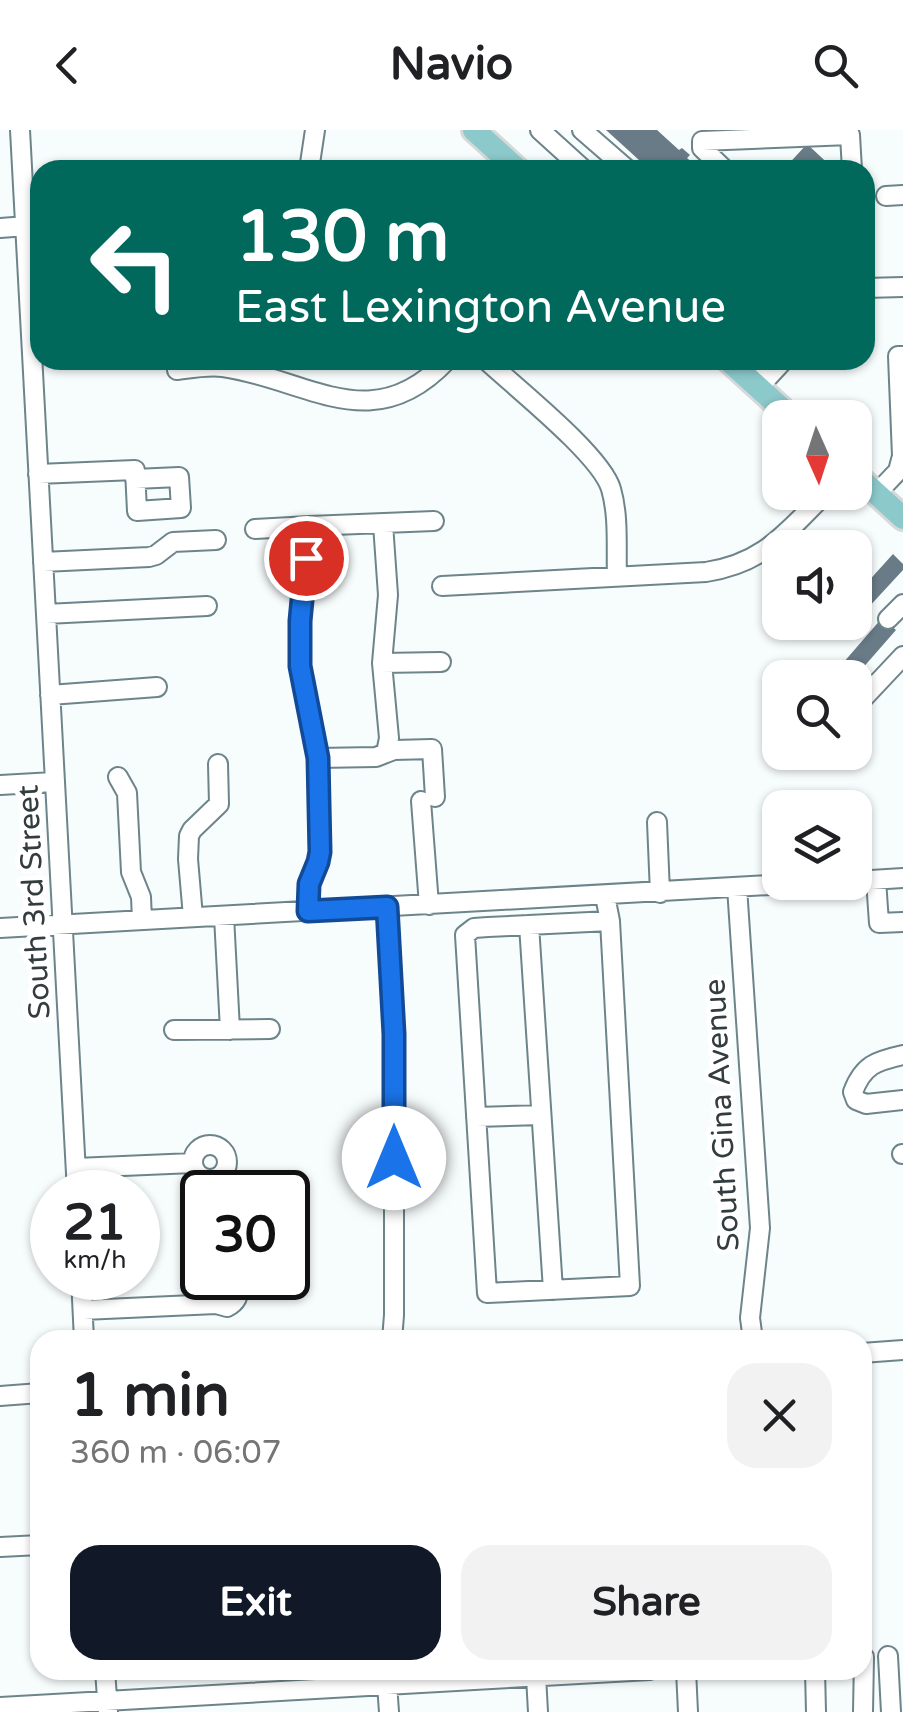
<!DOCTYPE html>
<meta charset="utf-8">
<style>
:root{--surface:#fff;--page:#f2f2f2;--text:#202124;--muted:#757577;--accent:#111827}
body{margin:0;font-family:"Varela Round",sans-serif;background:var(--page);color:var(--text);height:100vh;display:flex;flex-direction:column;font-size:38px;white-space:nowrap}
*{box-sizing:border-box;margin:0}
p{font-size:32px;color:var(--muted)}
.icon{flex:none;width:55px;height:55px;fill:none;stroke:currentColor;stroke-width:2;stroke-linecap:round;stroke-linejoin:round}
.map{position:relative;flex:1;overflow:hidden}
.drawer{position:absolute;left:30px;top:1200px;width:842px;height:350px;display:flex;flex-direction:column;background:var(--surface);border-radius:30px;box-shadow:0 2px 8px #0004}
.drawer>*{flex:none}
.banner{position:absolute;left:30px;top:30px;width:845px;height:210px;border-radius:30px;box-shadow:0 2px 8px #0004;background:#00695c;color:#fff;overflow:hidden}
.needle{width:65px;rotate:177deg}
.controls{position:absolute;left:762px;top:270px;display:grid;gap:20px}
.controls a{display:grid;place-items:center;width:110px;height:110px;border-radius:20px;background:var(--surface);box-shadow:0 2px 8px #0004;font-size:50px}
.speed{position:absolute;left:30px;top:1040px;display:flex;gap:20px;font-size:50px;font-weight:700;text-align:center}
.speed>*{display:grid;place-content:center;width:130px;height:130px;border-radius:50%;background:var(--surface);box-shadow:0 2px 8px #0004;line-height:1}
.speed small{font-size:25px;font-weight:400}
.speed .limit{border:5px solid #111;border-radius:15px;background:#fff;color:#111}
.pin{position:absolute;display:grid;place-items:center;width:85px;height:85px;color:#fff;margin:-42px;border:5px solid #fff;border-radius:50%;box-shadow:0 2px 10px #0007}
.me{position:absolute;width:110px;margin:-55px;rotate:0deg;stroke-linejoin:round;filter:drop-shadow(0 0 8px #0008)}
.turn{display:flex;align-items:center;gap:35px;height:210px;padding:0 40px;font-size:45px}
.turn .icon{width:130px;height:130px;stroke-width:2.5}
.turn b{display:block;font-size:70px;line-height:85px}
.round{display:grid;place-items:center;flex:none;width:105px;height:105px;border-radius:30px;background:var(--page)}
.summary{display:flex;align-items:center;justify-content:space-between;height:170px;padding:0 40px}
h1{font-size:60px;font-weight:800;line-height:75px}
.button{display:flex;gap:20px;margin-top:auto;padding:20px 40px}
.button a{flex:1;height:115px;border-radius:30px;background:var(--accent);color:#fff;font-size:40px;font-weight:800;line-height:115px;text-align:center}
.button a+a{background:var(--page);color:var(--text)}
header{display:flex;justify-content:space-between;align-items:center;height:130px;padding:0 40px;background:var(--surface);font-size:45px;font-weight:800}
.map>svg:first-child{display:block}
.building{fill:#697b87}
.lines{fill:none;stroke-linecap:round;stroke-linejoin:round}
.minor-casing{stroke:#6d848b;stroke-width:22}
.major-casing{stroke:#d6d8d9;stroke-width:28}
.minor{stroke:#fff;stroke-width:18}
.major{stroke:#8cc9cb;stroke-width:22}
.route-casing{stroke:#114b97;stroke-width:25}
.route{stroke:#1a73e8;stroke-width:18}
.labels{text-anchor:middle;dominant-baseline:central;stroke-width:10;stroke-linejoin:round;paint-order:stroke}
.street-label{font-size:30px;fill:#333d40;stroke:#fff}
</style>
<header><svg class="icon" aria-label="back" viewBox="0 0 24 24"><path d="M15 5l-7 7 7 7"/></svg>Navio<svg class="icon" aria-label="search" viewBox="0 0 24 24"><circle cx="10" cy="10" r="6"/><path d="M15 15l6 6"/></svg></header>
<div class="map">
<svg width="903" height="1582" viewBox="0 0 903 1582">
<rect width="100%" height="100%" fill="#f7fcfd"/>
<path class="building" d="M606,0H657L679,20L682,18L690,25L687,28L701,40H650Z
M807,14L835,40H783Z
M893,424L903,434V440L855,492V466Z
M882,488L896,500L854,548H830Z"/>
<g class="lines">
<defs>
<path id="minor" d="M20,0L77,1062
M540,0L584,40
M582,0L628,40
M309,40L315,0
M725,40L702,18V11L850,5L852,40
M886,66L903,65
M0,98L40,95
M865,158L903,157
M486,230C516,258 601,325 611,359C619,386 616,418 617,446
M177,240C192,238 208,235 223,237C308,249 372,310 447,230
M747,247L764,230
M759,257L784,230
M38,344L135,340L137,381L181,378L179,347L135,349
M876,364L898,341L902,326L898,226H903
M383,394L388,465L382,533L441,532
M255,399L309,396
M43,432L149,427L156,425L173,412L216,410
M442,456L706,442C765,433 786,402 827,362
M46,484L207,476
M888,489L903,474
M50,565L157,557
M855,577L903,526
M386,623L394,620L432,619L435,667
M318,628L376,627L386,623L389,608L382,533
M118,647L127,663L131,742L141,767L142,790
M0,655L54,652
M421,671L429,775
M657,692L660,763
M876,750L879,793L903,792
M855,751L903,748
M737,757L760,1098L750,1188L753,1210
M605,766L610,791L630,1156L487,1163L465,805L474,798L488,797L610,791
M387,777L394,905V1185L392,1210
M308,781L309,754L318,732L319,721L318,628L300,536V491L309,396L434,391
M224,786L230,900
M193,787L188,729L189,706L192,700L219,674L218,634
M529,795L553,1160
M0,798L824,752
M174,900L270,899
M903,925C876,931 863,935 853,962L856,970L866,974L903,970
M476,987L541,985
M193 1032a17 17 0 1 1 34 0a17 17 0 1 1-34 0Z
M902,1024H903
M76,1038L193,1033
M81,1148L84,1210
M83,1180L216,1174L227,1177C246,1168 239,1146 219,1149L211,1157L212,1169L216,1174
M862,1223L903,1220
M0,1266L40,1263
M0,1417L40,1415
M888,1526L891,1582
M105,1540L108,1582
M686,1540L688,1582
M815,1540L816,1582
M536,1546L538,1582
M387,1554L389,1582
M0,1577L650,1540
M863,1582L864,1527"/>
<path id="major" d="M474,0L518,40
M728,230L792,288
M855,344L903,388"/>
</defs>
<use href="#minor" class="minor-casing"/>
<use href="#major" class="major-casing"/>
<use href="#minor" class="minor"/>
<use href="#major" class="major"/>
</g>
<g class="lines">
<defs>
<path id="route" d="M306,428L300,491V536L318,628L320,722L318,732L309,754L308,781L387,777L394,904V1028"/>
</defs>
<use href="#route" class="route-casing"/>
<use href="#route" class="route"/>
</g>
<g class="labels">
<g class="street-label">
<text transform="translate(34 772) rotate(-93)">South 3rd Street</text>
<text transform="translate(722 985) rotate(-93)">South Gina Avenue</text>
</g>
</g>
</svg>
<div class="controls">
<a><svg class="needle" viewBox="-14 -14 28 28"><path d="M0-13l5 13h-10z" fill="#e53935"/><path d="M0 13l5-13h-10z" fill="#757577"/></svg></a>
<a><svg class="icon" aria-label="sound" viewBox="0 0 24 24"><path d="M4 9h4l5-4v14l-5-4H4zM17 9q2 3 0 6"/></svg></a>
<a><svg class="icon" aria-label="search" viewBox="0 0 24 24"><circle cx="10" cy="10" r="6"/><path d="M15 15l6 6"/></svg></a>
<a><svg class="icon" aria-label="layers" viewBox="0 0 24 24"><path d="M12 4l9 5-9 5-9-5zM3 14l9 5 9-5"/></svg></a>
</div>
<div class="speed"><div>21<small>km/h</small></div><div class="limit">30</div></div>
<div class="pin" style="left:306px;top:428px;background:#d93025"><svg class="icon" aria-label="arrive" viewBox="0 0 24 24"><path d="M6 21V4h12l-3 4 3 4H6"/></svg></div>
<svg class="me" style="left:394px;top:1028px" viewBox="-20 -20 40 40"><circle r="19" fill="#fff"/><path d="M0-13L10 11 0 6-10 11z" fill="#1a73e8"/></svg>
<div class="banner">
<div class="turn"><svg class="icon" aria-label="left" viewBox="0 0 24 24"><path d="M17 20v-9H6M10 6l-5 5 5 5"/></svg><div><b>130 m</b>East Lexington Avenue</div></div>
</div>
<section class="drawer">
<div class="summary"><div><h1>1 min</h1><p>360 m · 06:07</p></div><a class="round"><svg class="icon" aria-label="close" viewBox="0 0 24 24"><path d="M6 6l12 12M18 6L6 18"/></svg></a></div>
<div class="button"><a>Exit</a><a>Share</a></div>
</section>
</div>
